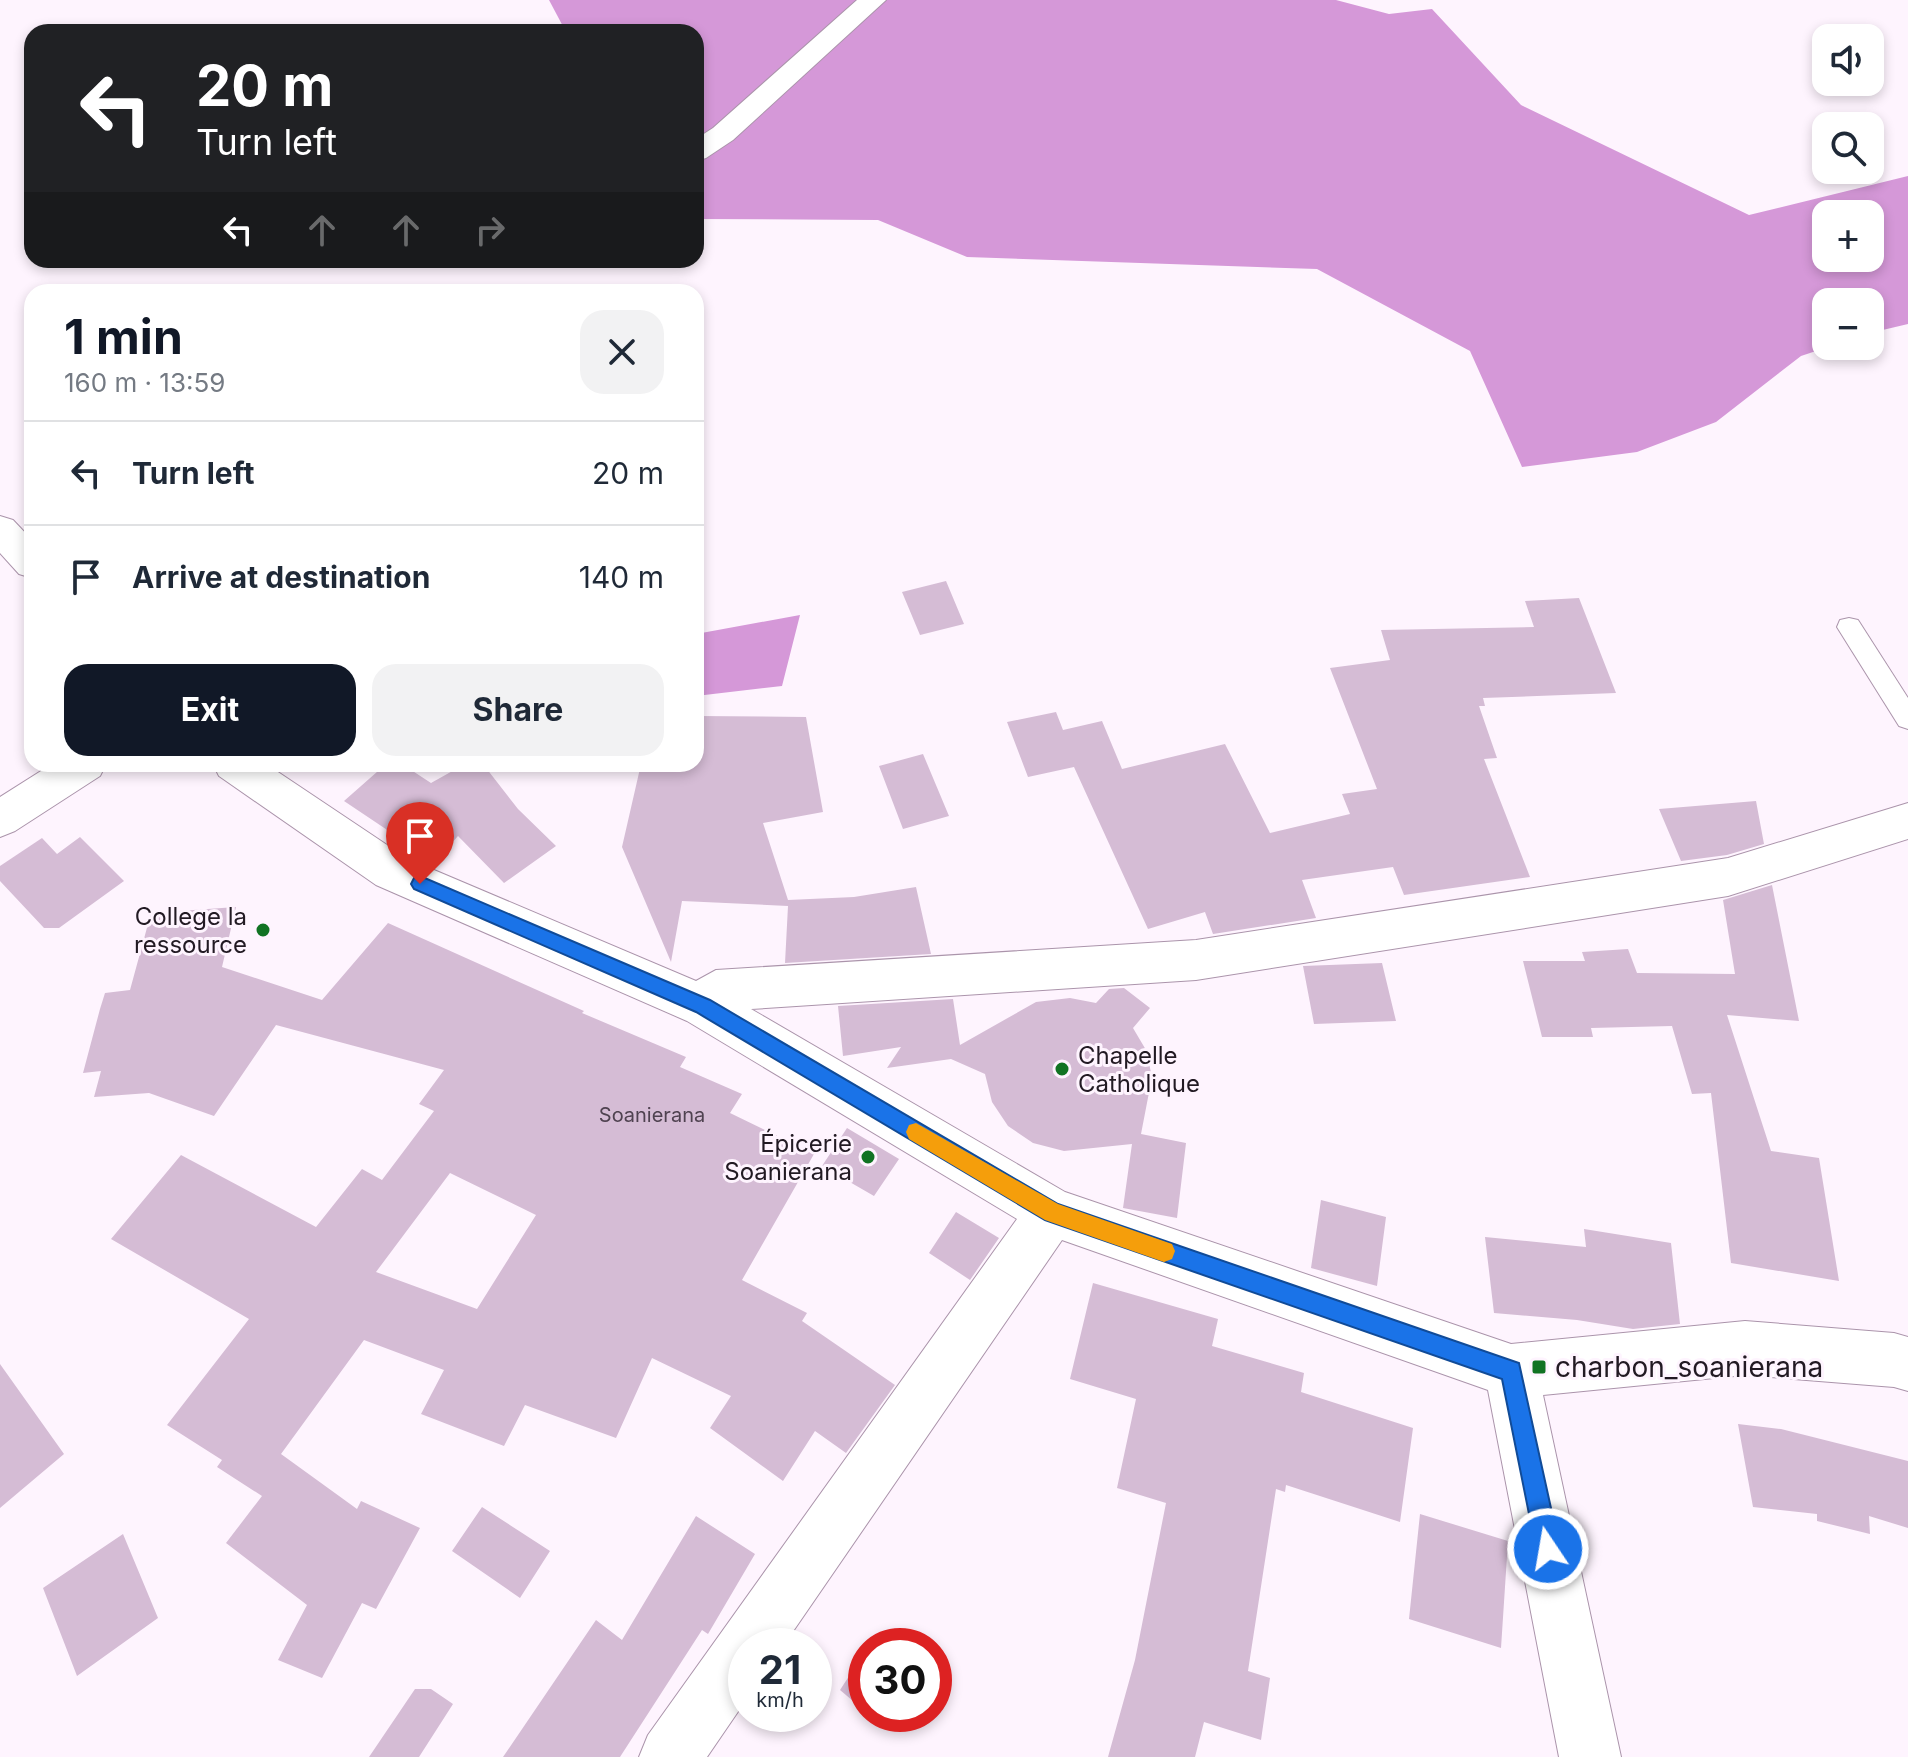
<!DOCTYPE html>
<meta charset="utf-8">
<style>
:root{--surface:#fff;--page:#f2f2f3;--text:#1f2937;--muted:#747a83;--line:#e0e1e3;--accent:#111827}
body{margin:0;font-family:Inter,sans-serif;background:var(--page);color:var(--text);height:100vh;display:flex;flex-direction:column;font-size:30px;white-space:nowrap}
*{box-sizing:border-box;margin:0}
p{font-size:26px;color:var(--muted)}
.icon{flex:none;width:44px;height:44px;fill:none;stroke:currentColor;stroke-width:2;stroke-linecap:round;stroke-linejoin:round}
.map{position:relative;flex:1;overflow:hidden}
.panel{position:absolute;left:24px;top:284px;width:680px;height:488px;display:flex;flex-direction:column;background:var(--surface);border-radius:24px;box-shadow:0 4px 12px #0003}
.panel>*{flex:none}
.banner{position:absolute;left:24px;top:24px;width:680px;height:244px;border-radius:24px;box-shadow:0 4px 12px #0003;background:#202124;color:#fff;overflow:hidden}
.fabs{position:absolute;left:1812px;top:24px;display:grid;gap:16px}
.fabs a{display:grid;place-items:center;width:72px;height:72px;border-radius:16px;background:var(--surface);box-shadow:0 4px 12px #0003;font-size:40px}
.speed{position:absolute;left:728px;top:1628px;display:flex;gap:16px;font-size:40px;font-weight:700;text-align:center}
.speed>*{display:grid;place-content:center;width:104px;height:104px;border-radius:50%;background:var(--surface);box-shadow:0 4px 12px #0003;line-height:1}
.speed small{font-size:20px;font-weight:400}
.speed .limit{border:12px solid #d22;background:#fff;color:#111}
.pin{position:absolute;display:grid;place-items:center;width:68px;height:68px;color:#fff;margin:-82px -34px;border-radius:50% 50% 50% 0;rotate:-45deg;box-shadow:0 0 8px #0007}
.pin .icon{rotate:45deg}
.me{position:absolute;width:88px;margin:-44px;rotate:348deg;stroke-linejoin:round;filter:drop-shadow(0 0 6px #0008)}
.turn{display:flex;align-items:center;gap:28px;height:168px;padding:0 40px;font-size:36px}
.turn .icon{width:104px;height:104px;stroke-width:2.5}
.turn b{display:block;font-size:56px;line-height:68px}
.lanes{display:flex;align-items:center;height:76px;padding:0 40px;background:#0003;justify-content:center;gap:40px;direction:ltr}
.lanes .off{opacity:.35}
.round{display:grid;place-items:center;flex:none;width:84px;height:84px;border-radius:24px;background:var(--page)}
.summary{display:flex;align-items:center;justify-content:space-between;height:136px;padding:0 40px}
h1{font-size:48px;font-weight:700;line-height:60px;color:var(--accent)}
.action{display:flex;gap:16px;margin-top:auto;padding:16px 40px}
.action a{flex:1;height:92px;border-radius:24px;background:var(--accent);color:#fff;font-size:32px;font-weight:700;line-height:92px;text-align:center}
.action a+a{background:var(--page);color:var(--text)}
ul{padding:0;list-style:none}
li{display:flex;align-items:center;gap:24px;height:104px;padding:0 40px;border-top:2px solid var(--line)}
li div{flex:1}
li b{display:block;font-size:30px}
li em{font-style:normal}
.map>svg:first-child{display:block}
.forest{fill:#d598d8;fill-rule:evenodd}
.building{fill:#d5bcd5;fill-rule:evenodd}
.lines{fill:none;stroke-linecap:round;stroke-linejoin:round}
.lane-casing{stroke:#ab94ab;stroke-width:2}
.street-casing{stroke:#ab94ab;stroke-width:2}
.lane{fill:#fff;fill-rule:evenodd}
.street{fill:#fff;fill-rule:evenodd}
.route{fill:#1a73e8;stroke:#114b97;stroke-width:2}
.slow{fill:#f59e0b}
.poi-dot{fill:#117323;stroke:#fef4fe;stroke-width:3}
.labels{text-anchor:middle;dominant-baseline:central;stroke-width:6;stroke-linejoin:round;paint-order:stroke}
.number-label{font-size:20px;fill:#4f4250}
.poi-label{font-size:24px;fill:#221a23;stroke:#fef4fe;text-anchor:end}
.near-poi-label{font-size:28px;fill:#221a23;stroke:#fef4fe;text-anchor:start}
</style>
<div class="map">
<svg width="1908" height="1757" viewBox="0 0 1908 1757">
<rect width="100%" height="100%" fill="#fef4fe"/>
<path class="forest" d="M549,0H1336L1389,14L1432,9L1521,105L1749,215L1908,176V324L1870,333V302H1826V346H1831L1801,356L1716,422L1637,452L1522,467L1470,351L1317,269L967,257L878,220L696,219V32H566ZM1826,214H1870V258H1826Z
M800,615L782,686L696,696V634Z"/>
<path class="building" d="M946,581L964,624L920,635L902,592Z
M1579,598L1616,693L1483,698L1485,706H1479L1497,758L1484,759L1530,877L1404,895L1393,867L1302,880L1316,918L1213,934L1205,912L1148,929L1074,767L1028,777L1007,722L1056,712L1063,730L1102,721L1122,769L1225,744L1270,833L1350,814L1342,794L1377,789L1330,668L1390,660L1381,630L1534,627L1525,601Z
M696,716L806,717L823,812L763,823L788,900L854,897L916,887L931,954L785,963L788,906L682,901L671,962L622,847L641,764H696Z
M923,754L949,816L903,829L879,766Z
M386,764H402L431,783L465,764H483L518,809L556,846L504,883L458,836L435,862L344,801Z
M1756,801L1764,844L1727,855L1681,861L1659,809Z
M80,837L124,881L59,928H44L0,881V866L42,838L57,854Z
M1772,885L1799,1021L1727,1015L1771,1151L1819,1158L1839,1281L1731,1263L1711,1093L1692,1094L1672,1026L1591,1028L1593,1037H1542L1523,961H1585L1582,952L1628,949L1637,973L1735,974L1723,900Z
M236,907L222,967L322,1000L388,923L584,1011L582,1013L686,1057L680,1067L742,1094L730,1113L814,1154L742,1280L807,1313L802,1321L895,1385L846,1453L815,1431L783,1481L710,1428L731,1396L652,1358L616,1438L525,1405L504,1446L421,1414L444,1370L364,1340L281,1454L357,1509L361,1501L420,1528L376,1609L362,1603L322,1678L278,1660L307,1605L226,1543L262,1496L217,1467L222,1460L167,1425L249,1319L111,1239L181,1155L316,1227L362,1169L382,1180L434,1111L419,1104L444,1070L276,1025L214,1116L149,1093L94,1097L101,1071L83,1073L100,1009L105,993L130,990L151,913ZM450,1173L536,1215L477,1309L376,1272Z
M1382,963L1396,1021L1314,1024L1303,966Z
M1124,988L1150,1008L1133,1028L1146,1050L1152,1077L1141,1134L1186,1143L1177,1218L1123,1208L1132,1144L1064,1151L1033,1143L1008,1126L992,1102L985,1074L951,1059L887,1068L901,1047L843,1056L838,1006L953,999L960,1045L1036,1002L1070,998L1096,1003L1109,989Z
M847,1128L899,1159L874,1196L822,1166Z
M1321,1200L1386,1217L1377,1286L1311,1268Z
M956,1212L999,1238L970,1280L929,1253Z
M1584,1229L1671,1243L1680,1324L1633,1329L1577,1320L1494,1313L1485,1237L1586,1247Z
M1093,1283L1218,1319L1212,1346L1304,1373L1301,1392L1413,1428L1400,1522L1286,1485L1285,1492L1276,1489L1248,1671L1270,1678L1261,1740L1204,1722L1195,1757H1108L1135,1660L1166,1503L1117,1488L1136,1399L1070,1379Z
M0,1364L64,1454L0,1508Z
M1738,1424L1781,1429L1908,1461V1528L1869,1516L1870,1534L1817,1521V1514L1753,1507Z
M482,1507L550,1551L520,1598L452,1551Z
M1420,1514L1508,1541L1501,1648L1409,1619Z
M696,1516L755,1554L708,1634L702,1630L620,1757H503L596,1620L622,1640Z
M123,1534L158,1618L77,1676L43,1588Z
M866,1650V1712L840,1690Z
M415,1689H431L453,1704L419,1757H369Z"/>
<g class="lines">
<defs>
<path id="lane" d="M1849,618L1858,620L1908,698V729L1899,726L1837,627L1840,620Z"/>
<path id="street" d="M857,0H886L733,140L706,158L696,161V139L713,128Z
M0,516L13,520L32,540V578L19,574L0,553Z
M52,764H106L100,776L15,831L0,837V797Z
M213,764H266L408,859L696,981L716,970L1196,940L1728,858L1908,803V839L1728,896L1196,980L751,1009L1065,1192L1511,1344L1745,1321L1894,1333L1908,1337V1391L1894,1387L1745,1375L1543,1395L1621,1757H1559L1488,1390L1062,1240L783,1646H746V1700L707,1757H639L648,1735L1017,1219L687,1021L376,885L219,776Z"/>
</defs>
<use href="#lane" class="lane-casing"/>
<use href="#street" class="street-casing"/>
<use href="#lane" class="lane"/>
<use href="#street" class="street"/>
</g>
<path class="route" d="M420,876L710,1000L1058,1204L1519,1363L1560,1549L1556,1557L1548,1561L1539,1557L1536,1549L1502,1379L1045,1220L696,1012L414,889L411,884L414,878Z"/>
<path class="slow" d="M916,1123L1058,1204L1172,1244L1175,1251L1172,1259L1164,1262L1045,1220L909,1139L906,1132L909,1125Z"/>
<g class="poi-dot">
<circle cx="263" cy="930" r="8"/>
<circle cx="1062" cy="1069" r="8"/>
<circle cx="868" cy="1157" r="8"/>
<rect x="1531" y="1359" width="16" height="16" rx="4"/>
</g>
<g class="labels">
<g class="number-label">
<text x="652" y="1115">Soanierana</text>
</g>
<g class="poi-label">
<text x="247" y="916">College la<tspan x="247" dy="28">ressource</tspan></text>
<text x="1078" y="1055" text-anchor="start">Chapelle<tspan x="1078" dy="28">Catholique</tspan></text>
<text x="852" y="1143">Épicerie<tspan x="852" dy="28">Soanierana</tspan></text>
</g>
<g class="near-poi-label">
<text x="1555" y="1367">charbon_soanierana</text>
</g>
</g>
</svg>
<div class="fabs">
<a><svg class="icon" aria-label="sound" viewBox="0 0 24 24"><path d="M4 9h4l5-4v14l-5-4H4zM17 9q2 3 0 6"/></svg></a>
<a><svg class="icon" aria-label="search" viewBox="0 0 24 24"><circle cx="10" cy="10" r="6"/><path d="M15 15l6 6"/></svg></a>
<a>+</a>
<a>−</a>
</div>
<div class="speed"><div>21<small>km/h</small></div><div class="limit">30</div></div>
<div class="pin" style="left:420px;top:884px;background:#d93025"><svg class="icon" aria-label="arrive" viewBox="0 0 24 24"><path d="M6 21V4h12l-3 4 3 4H6"/></svg></div>
<svg class="me" style="left:1548px;top:1549px" viewBox="-20 -20 40 40"><circle r="17" fill="#1a73e8" stroke="#fff" stroke-width="3"/><path d="M0-11L8 9 0 5-8 9z" fill="#fff"/></svg>
<div class="banner">
<div class="turn"><svg class="icon" aria-label="left" viewBox="0 0 24 24"><path d="M17 20v-9H6M10 6l-5 5 5 5"/></svg><div><b>20 m</b>Turn left</div></div>
<div class="lanes"><svg class="icon" aria-label="left" viewBox="0 0 24 24"><path d="M17 20v-9H6M10 6l-5 5 5 5"/></svg><svg class="icon off" aria-label="ahead" viewBox="0 0 24 24"><path d="M12 20V5M6 11l6-6 6 6"/></svg><svg class="icon off" aria-label="ahead" viewBox="0 0 24 24"><path d="M12 20V5M6 11l6-6 6 6"/></svg><svg class="icon off" aria-label="right" viewBox="0 0 24 24"><path d="M7 20v-9h11M14 6l5 5-5 5"/></svg></div>
</div>
<section class="panel">
<div class="summary"><div><h1>1 min</h1><p>160 m · 13:59</p></div><a class="round"><svg class="icon" aria-label="close" viewBox="0 0 24 24"><path d="M6 6l12 12M18 6L6 18"/></svg></a></div>
<ul>
<li><svg class="icon" aria-label="left" viewBox="0 0 24 24"><path d="M17 20v-9H6M10 6l-5 5 5 5"/></svg><div><b>Turn left</b></div><em>20 m</em></li>
<li><svg class="icon" aria-label="arrive" viewBox="0 0 24 24"><path d="M6 21V4h12l-3 4 3 4H6"/></svg><div><b>Arrive at destination</b></div><em>140 m</em></li>
</ul>
<div class="action"><a>Exit</a><a>Share</a></div>
</section>
</div>
